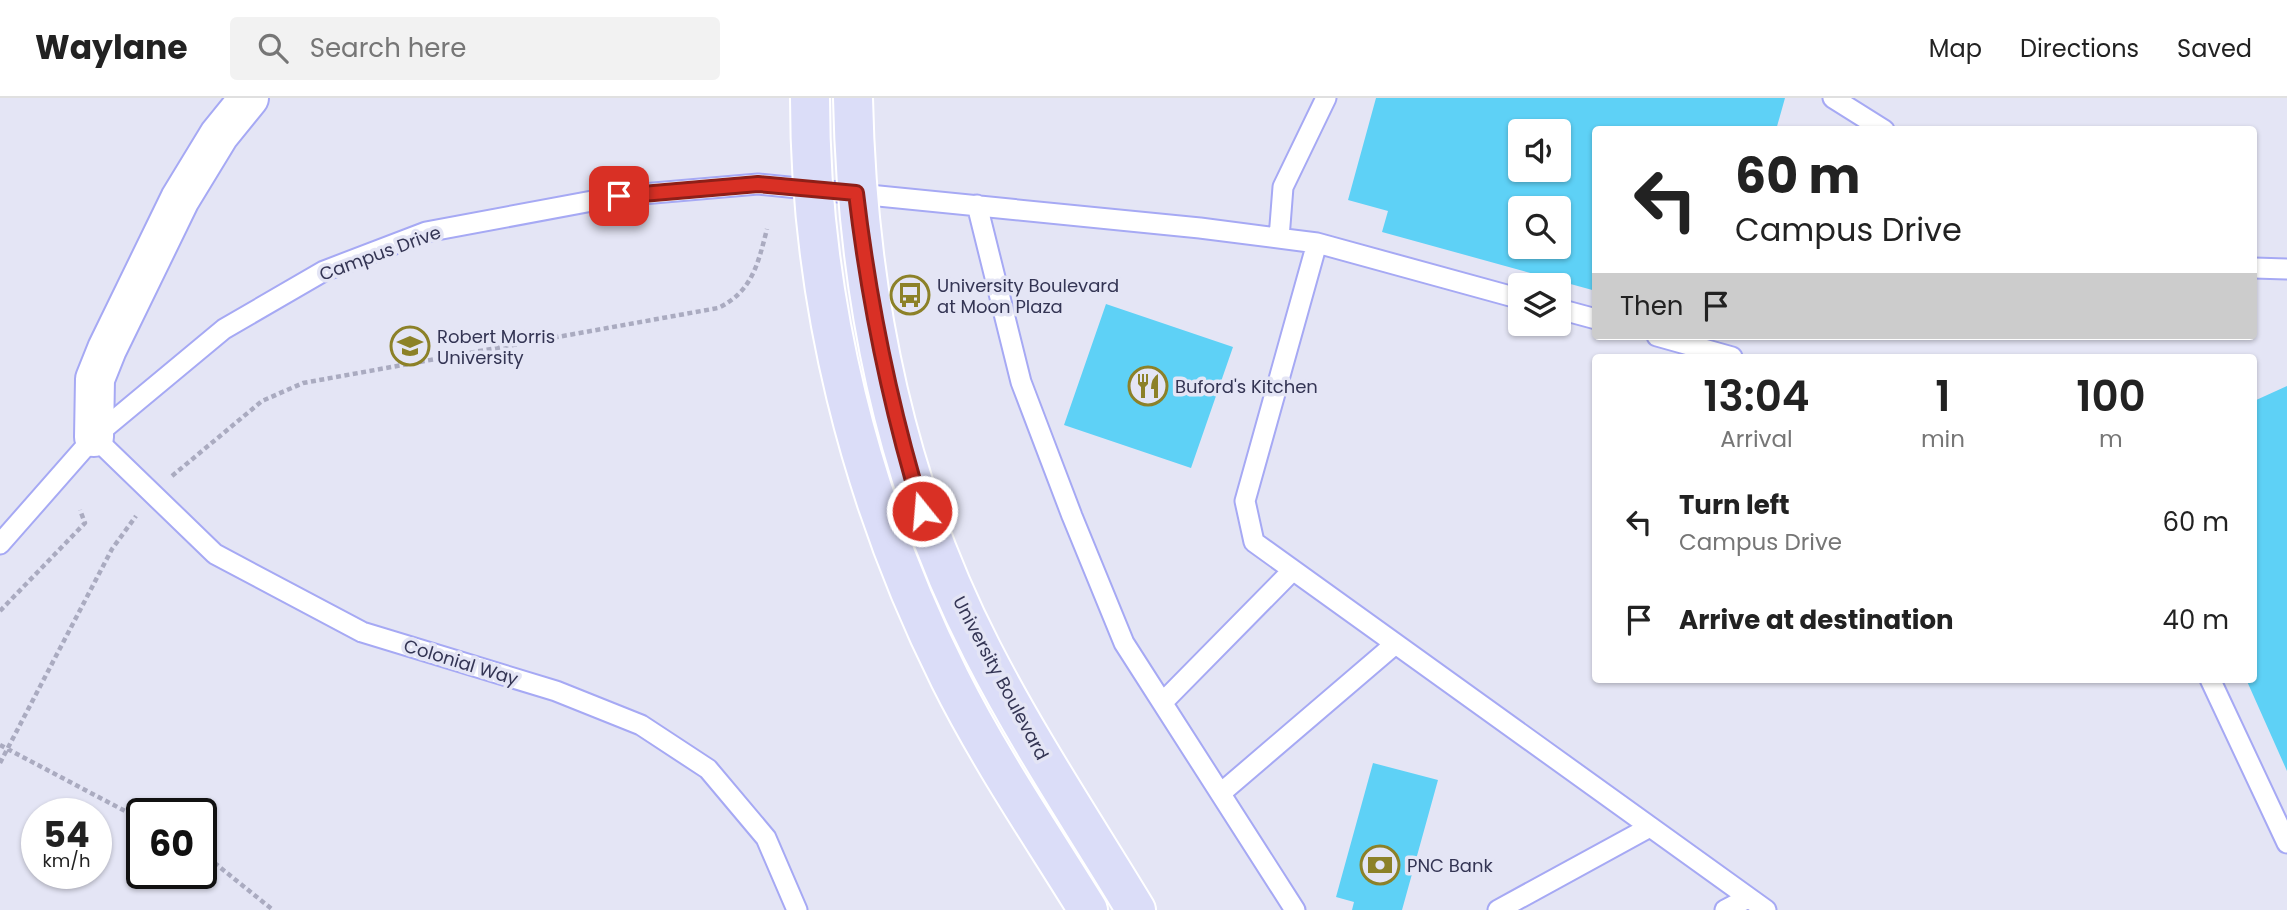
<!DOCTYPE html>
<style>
:root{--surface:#fff;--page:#f2f2f2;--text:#222;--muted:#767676;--line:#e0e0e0}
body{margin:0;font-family:Poppins,sans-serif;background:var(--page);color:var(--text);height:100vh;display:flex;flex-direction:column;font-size:26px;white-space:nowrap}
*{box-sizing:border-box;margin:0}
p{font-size:23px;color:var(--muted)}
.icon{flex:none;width:38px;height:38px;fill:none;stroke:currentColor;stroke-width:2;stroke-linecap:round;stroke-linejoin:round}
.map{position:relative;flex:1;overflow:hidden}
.sheet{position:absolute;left:1592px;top:256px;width:665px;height:329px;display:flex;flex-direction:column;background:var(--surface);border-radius:7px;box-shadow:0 2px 5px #0004}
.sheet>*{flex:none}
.banner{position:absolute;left:1592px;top:28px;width:665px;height:214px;border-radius:7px;box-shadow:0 2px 5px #0004;background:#fff;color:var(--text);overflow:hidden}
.buttons{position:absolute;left:1508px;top:21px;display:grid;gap:14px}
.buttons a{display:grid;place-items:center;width:63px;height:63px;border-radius:7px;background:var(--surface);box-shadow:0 2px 5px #0004;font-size:35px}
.speed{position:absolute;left:21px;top:700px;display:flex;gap:14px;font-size:35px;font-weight:700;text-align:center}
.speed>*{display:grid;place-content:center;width:91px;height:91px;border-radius:50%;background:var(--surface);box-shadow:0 2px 5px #0004;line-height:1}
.speed small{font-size:18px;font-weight:400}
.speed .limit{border:4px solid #111;border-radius:10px;background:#fff;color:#111}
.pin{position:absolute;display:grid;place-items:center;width:60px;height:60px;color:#fff;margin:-30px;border-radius:14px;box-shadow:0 4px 10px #0006}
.me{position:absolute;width:77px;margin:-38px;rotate:343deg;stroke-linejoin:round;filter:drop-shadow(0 0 5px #0008)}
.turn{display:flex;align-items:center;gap:24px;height:147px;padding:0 28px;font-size:32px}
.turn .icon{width:91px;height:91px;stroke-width:2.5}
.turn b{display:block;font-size:49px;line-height:60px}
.then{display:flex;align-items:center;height:66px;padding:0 28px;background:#0003;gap:14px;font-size:26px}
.eta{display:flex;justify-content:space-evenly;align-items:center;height:119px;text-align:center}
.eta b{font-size:42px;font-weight:600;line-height:49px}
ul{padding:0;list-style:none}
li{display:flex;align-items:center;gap:21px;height:98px;padding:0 28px}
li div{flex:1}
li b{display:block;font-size:26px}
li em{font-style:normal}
header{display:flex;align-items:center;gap:42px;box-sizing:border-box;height:98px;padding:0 35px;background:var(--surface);border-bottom:2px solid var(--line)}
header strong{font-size:33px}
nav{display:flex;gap:38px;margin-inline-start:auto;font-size:24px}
.search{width:490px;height:63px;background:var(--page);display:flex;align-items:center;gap:18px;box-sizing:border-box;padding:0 24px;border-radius:7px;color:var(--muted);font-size:26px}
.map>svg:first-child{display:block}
.building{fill:#5ed1f6;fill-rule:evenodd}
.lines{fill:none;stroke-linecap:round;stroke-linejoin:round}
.lane-casing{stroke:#a6a9f4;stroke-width:23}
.street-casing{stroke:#a6a9f4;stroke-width:42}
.primary-casing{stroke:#fff;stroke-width:42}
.path{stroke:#aaabc0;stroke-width:4.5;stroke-dasharray:5 3.5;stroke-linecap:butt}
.lane{stroke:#fff;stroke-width:19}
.street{stroke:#fff;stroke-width:38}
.primary{stroke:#dbddf8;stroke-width:38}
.route-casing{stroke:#8d1f18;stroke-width:18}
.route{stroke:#d93025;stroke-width:12}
.labels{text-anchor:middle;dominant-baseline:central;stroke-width:7;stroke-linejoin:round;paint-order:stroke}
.street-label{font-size:18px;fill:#343554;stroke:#e4e5f5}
.poi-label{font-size:18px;fill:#343554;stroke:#e4e5f5;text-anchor:start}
</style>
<header>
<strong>Waylane</strong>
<div class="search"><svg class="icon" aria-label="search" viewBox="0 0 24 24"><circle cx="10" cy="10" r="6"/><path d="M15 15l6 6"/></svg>Search here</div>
<nav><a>Map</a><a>Directions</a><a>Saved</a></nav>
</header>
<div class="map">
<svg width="2287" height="812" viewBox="0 0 2287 812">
<rect width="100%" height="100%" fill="#e4e5f5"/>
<path class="building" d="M1376,0H1785L1776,32H1596V193L1382,134L1388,113L1348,102ZM1521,33H1559V72H1521ZM1521,110H1559V149H1521Z
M1106,206L1233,249L1191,370L1064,327Z
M2287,288V673L2246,581H2254V303Z
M1373,665L1438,682L1402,812H1352L1354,804L1336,799Z"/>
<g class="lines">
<defs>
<path id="lane" d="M1833,0L1884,32
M977,107L1021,284L1072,418L1124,545L1295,812
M1279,140L1283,89L1326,0
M1317,145L1245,403L1254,444L1766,812
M2254,170L2287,171
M1559,211L1596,221
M1657,238L1732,259
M94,339L215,456L362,534L556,593L641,627L708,671L766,740L797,812
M0,446L94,339L224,231L324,173L426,134L619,98L758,86L1200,130L1317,145L1521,201
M2210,581L2287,745
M1163,604L1292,473
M1221,695L1394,547
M1498,812L1650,729
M1725,812L1748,800"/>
<path id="street" d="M94,339L95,281L107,251L180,101L219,37L249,0"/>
<path id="primary" d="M810,0C810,201 860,401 950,581C990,661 1041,736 1088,812
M853,0C857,191 894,381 982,552C1028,642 1084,726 1136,812"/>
</defs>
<use href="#lane" class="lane-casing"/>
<use href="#street" class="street-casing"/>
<use href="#primary" class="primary-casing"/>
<path class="path" d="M172,378L262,303L303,285L718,210C752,194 758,166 767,131
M0,513L85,425L80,412
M0,647L142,722
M0,665L112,451L136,418
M201,754L273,812"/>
<use href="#lane" class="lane"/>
<use href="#street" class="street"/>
<use href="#primary" class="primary"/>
</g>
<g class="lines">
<defs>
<path id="route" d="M619,98L758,86L856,95C869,205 890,308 922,413"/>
</defs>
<use href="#route" class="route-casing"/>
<use href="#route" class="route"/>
</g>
<defs>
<symbol id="bus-ring" viewBox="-11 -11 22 22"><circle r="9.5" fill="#e4e5f5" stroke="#8c8128" stroke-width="1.5"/><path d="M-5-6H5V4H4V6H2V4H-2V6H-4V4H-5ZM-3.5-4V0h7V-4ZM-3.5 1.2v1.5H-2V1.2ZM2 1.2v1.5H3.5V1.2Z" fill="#8c8128"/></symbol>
<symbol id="university-ring" viewBox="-11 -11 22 22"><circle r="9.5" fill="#e4e5f5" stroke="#8c8128" stroke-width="1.5"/><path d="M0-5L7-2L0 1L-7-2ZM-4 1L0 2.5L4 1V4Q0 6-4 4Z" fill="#8c8128"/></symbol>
<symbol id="restaurant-ring" viewBox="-11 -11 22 22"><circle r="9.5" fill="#e4e5f5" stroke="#8c8128" stroke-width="1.5"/><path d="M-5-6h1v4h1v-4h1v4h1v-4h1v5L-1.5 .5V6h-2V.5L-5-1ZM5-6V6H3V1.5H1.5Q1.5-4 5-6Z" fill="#8c8128"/></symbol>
<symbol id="bank-ring" viewBox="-11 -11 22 22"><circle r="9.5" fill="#e4e5f5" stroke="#8c8128" stroke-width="1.5"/><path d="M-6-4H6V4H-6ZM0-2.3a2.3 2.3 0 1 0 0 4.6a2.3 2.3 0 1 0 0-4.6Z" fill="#8c8128"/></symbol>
</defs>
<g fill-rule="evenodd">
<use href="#bus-ring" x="888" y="175" width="44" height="44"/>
<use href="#university-ring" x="388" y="226" width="44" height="44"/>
<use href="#restaurant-ring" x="1126" y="266" width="44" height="44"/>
<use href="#bank-ring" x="1358" y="745" width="44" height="44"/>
</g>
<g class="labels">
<g class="street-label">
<text transform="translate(380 155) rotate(-20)">Campus Drive</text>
<text transform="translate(461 564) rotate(17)">Colonial Way</text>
<text transform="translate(1001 580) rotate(62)">University Boulevard</text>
</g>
<g class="poi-label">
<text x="937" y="187">University Boulevard<tspan x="937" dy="21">at Moon Plaza</tspan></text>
<text x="437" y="238">Robert Morris<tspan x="437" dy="21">University</tspan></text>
<text x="1175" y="288">Buford's Kitchen</text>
<text x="1407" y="767">PNC Bank</text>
</g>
</g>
</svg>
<div class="buttons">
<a><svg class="icon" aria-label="sound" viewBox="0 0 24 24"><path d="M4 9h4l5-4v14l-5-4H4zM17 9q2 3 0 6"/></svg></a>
<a><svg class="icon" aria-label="search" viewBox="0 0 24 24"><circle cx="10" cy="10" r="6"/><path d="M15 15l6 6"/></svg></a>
<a><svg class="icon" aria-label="layers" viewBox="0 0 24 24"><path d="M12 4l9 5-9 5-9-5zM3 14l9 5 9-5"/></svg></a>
</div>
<div class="speed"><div>54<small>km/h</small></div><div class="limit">60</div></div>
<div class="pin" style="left:619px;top:98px;background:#d93025"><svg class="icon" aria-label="arrive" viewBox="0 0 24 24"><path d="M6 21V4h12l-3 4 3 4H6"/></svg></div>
<svg class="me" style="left:922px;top:413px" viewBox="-20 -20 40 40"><circle r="17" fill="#d93025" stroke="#fff" stroke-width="3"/><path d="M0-11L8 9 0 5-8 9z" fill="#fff"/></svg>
<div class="banner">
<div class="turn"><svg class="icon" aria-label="left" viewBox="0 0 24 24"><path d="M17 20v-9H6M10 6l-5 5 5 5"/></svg><div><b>60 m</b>Campus Drive</div></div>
<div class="then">Then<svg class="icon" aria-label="arrive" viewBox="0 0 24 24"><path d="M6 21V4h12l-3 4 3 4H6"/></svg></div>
</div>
<section class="sheet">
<div class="eta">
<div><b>13:04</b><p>Arrival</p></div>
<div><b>1</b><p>min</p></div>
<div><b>100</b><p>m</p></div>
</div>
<ul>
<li><svg class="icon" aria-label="left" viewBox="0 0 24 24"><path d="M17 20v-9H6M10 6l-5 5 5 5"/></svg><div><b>Turn left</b><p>Campus Drive</p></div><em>60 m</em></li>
<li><svg class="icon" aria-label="arrive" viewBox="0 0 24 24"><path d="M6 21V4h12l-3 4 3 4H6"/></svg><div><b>Arrive at destination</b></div><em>40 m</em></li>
</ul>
</section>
</div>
